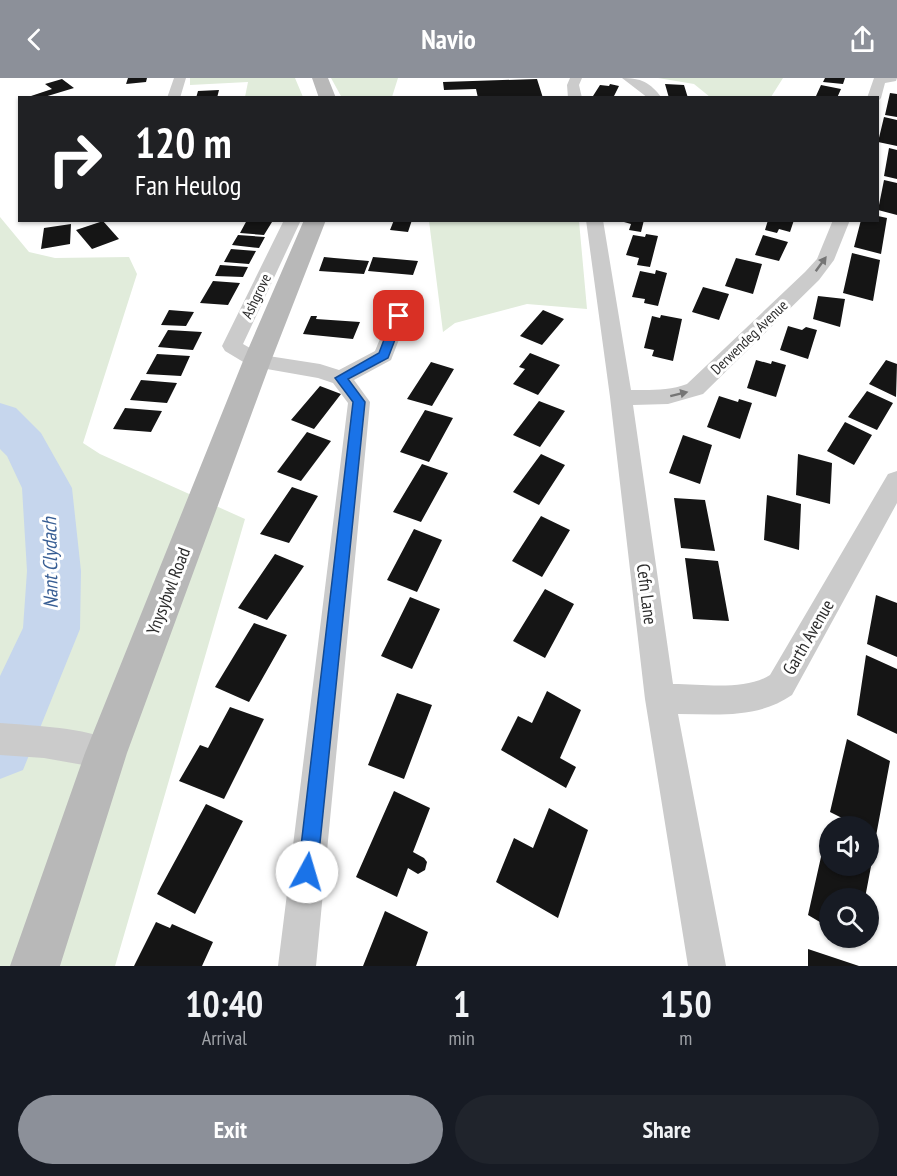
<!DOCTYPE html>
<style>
:root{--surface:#171b24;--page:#20242c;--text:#f1f3f6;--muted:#9ea1a6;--accent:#8c9099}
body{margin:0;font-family:"PT Sans Narrow",sans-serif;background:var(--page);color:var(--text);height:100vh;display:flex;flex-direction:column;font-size:22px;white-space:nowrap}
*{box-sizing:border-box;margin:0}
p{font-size:20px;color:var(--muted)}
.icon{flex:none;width:33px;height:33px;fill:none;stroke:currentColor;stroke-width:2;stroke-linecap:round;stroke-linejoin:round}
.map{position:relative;height:888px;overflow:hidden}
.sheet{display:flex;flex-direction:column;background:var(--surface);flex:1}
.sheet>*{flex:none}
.top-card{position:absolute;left:18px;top:18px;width:861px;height:126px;border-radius:0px;box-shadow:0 2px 4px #0004;background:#202124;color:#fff;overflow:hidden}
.controls{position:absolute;left:819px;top:738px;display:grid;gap:12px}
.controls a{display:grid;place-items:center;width:60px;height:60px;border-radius:50%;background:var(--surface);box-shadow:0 2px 4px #0004;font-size:30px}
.pin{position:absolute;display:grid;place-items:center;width:51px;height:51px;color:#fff;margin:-26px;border-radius:12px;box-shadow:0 3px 9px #0006}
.me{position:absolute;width:66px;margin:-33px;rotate:6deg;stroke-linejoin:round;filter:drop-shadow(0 0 4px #0008)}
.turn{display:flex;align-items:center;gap:21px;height:126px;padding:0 18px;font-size:27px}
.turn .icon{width:78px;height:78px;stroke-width:2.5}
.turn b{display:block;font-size:42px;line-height:51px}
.eta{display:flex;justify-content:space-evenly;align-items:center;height:102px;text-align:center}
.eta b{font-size:36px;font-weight:700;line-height:42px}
.primary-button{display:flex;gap:12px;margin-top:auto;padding:12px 18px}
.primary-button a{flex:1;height:69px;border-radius:36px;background:var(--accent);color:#fff;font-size:24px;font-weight:700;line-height:69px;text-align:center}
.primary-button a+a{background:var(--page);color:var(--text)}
header{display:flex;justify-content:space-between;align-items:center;height:78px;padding:0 18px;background:var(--accent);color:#fff;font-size:27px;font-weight:700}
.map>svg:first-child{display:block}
.green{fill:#e1ecdb}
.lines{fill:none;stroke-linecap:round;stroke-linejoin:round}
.river{fill:#c6d6ed;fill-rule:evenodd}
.building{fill:#151515}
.street{fill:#cbcbcb;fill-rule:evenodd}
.secondary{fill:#b8b8b8;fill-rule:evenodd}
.oneway{fill:#757575}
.route{fill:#1a73e8;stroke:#114b97;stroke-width:1.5}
.labels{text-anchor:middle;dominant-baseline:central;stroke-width:6;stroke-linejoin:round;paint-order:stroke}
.far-street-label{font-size:15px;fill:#2e2e2e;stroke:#fff}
.street-label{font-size:18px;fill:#2e2e2e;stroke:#fff}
.water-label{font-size:20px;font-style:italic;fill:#385e94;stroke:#fff}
</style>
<header><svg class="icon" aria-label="back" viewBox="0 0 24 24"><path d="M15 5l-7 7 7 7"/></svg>Navio<svg class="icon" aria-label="share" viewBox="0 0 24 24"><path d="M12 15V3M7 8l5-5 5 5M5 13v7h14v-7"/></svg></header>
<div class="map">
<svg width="897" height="888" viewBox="0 0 897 888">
<rect width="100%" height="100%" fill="#fff"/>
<path class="green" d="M190,0H295L303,19H245L248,4L190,7Z
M331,0H398L392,19L342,20Z
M658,0H783L771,19H710L694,6Z
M0,139L29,174L55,180L129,179L137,196L83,365L100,376L245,441L115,888H0Z
M429,143H579L587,231L527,226L455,245L443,254Z"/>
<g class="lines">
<path class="river" d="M0,325L16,330L41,355L72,410L81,493L80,551L23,692L0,701V598L23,550L27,493L22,410L7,378L0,371Z"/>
</g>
<path class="building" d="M128,0H147L146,4L126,6Z
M825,0H845L843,6L823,4Z
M62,1L74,10L41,20H25L52,11L45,6Z
M537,1L543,20H478L476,11L444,12L443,4Z
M610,6L619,8L613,20L593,18L600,7L609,8Z
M665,6L684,7L688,20H669Z
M821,7L841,11L837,20L816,18Z
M219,12L217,20H196L198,13Z
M890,15L897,16V39L885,37Z
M884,39L897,42V68L878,64Z
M889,70L897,72V101L884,98Z
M884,102L897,105V137L878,132Z
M878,138L887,140L881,176L854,169L861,142H878Z
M247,142H250L272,144L264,157L240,155Z
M394,142H412L408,154L390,152Z
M617,142H644L641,154L629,152L631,146Z
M768,142H794L790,154L779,151L777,155L765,152Z
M103,143L119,161L92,171L76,152Z
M71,146L70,166L41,171L44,150Z
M646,156L658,158L650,189L637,187L639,180L626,177L633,157L645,159Z
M238,157L265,159L259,170L232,167Z
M763,157L788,164L779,183L755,177Z
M231,171L256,173L249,186L224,184Z
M852,175L880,182L873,223L843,215Z
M324,179L334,180L369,183L364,196L319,193Z
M373,179L396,181L418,183L413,197L368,193Z
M736,180L762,186L753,216L725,208Z
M220,187L248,189L243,199L215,198Z
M656,192L667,195L658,228L644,225L645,221L632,219L640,193L655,196Z
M213,203L240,205L228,227L200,225Z
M703,209L729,216L719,242L692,234Z
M818,218L845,221L840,249L813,241Z
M169,232L194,234L186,248L161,247Z
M543,232L564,241L542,267L520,258Z
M661,237L682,241L673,283L652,278L654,272L644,270L652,238L660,240Z
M311,238H317L316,241L360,244L353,261L303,256Z
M788,248L802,252L806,249L817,252L808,281L780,272Z
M168,252L202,254L193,272L158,269Z
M530,275L560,287L538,317L513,306L525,291L519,289Z
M157,276L190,278L181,298L146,296Z
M756,282L771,286L772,283L786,287L776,319L747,310Z
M886,282L897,286L896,319L869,306Z
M431,284L454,291L432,328L407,321Z
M141,302L177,305L167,325L130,322Z
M320,308L341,316L314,351L291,342Z
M867,313L893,325L877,352L848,339Z
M719,318L738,324L739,321L752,325L740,361L707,349Z
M539,323L565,333L540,369L513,357Z
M125,330L162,333L151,354L113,351Z
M425,332L453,340L429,384L400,374Z
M845,344L872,357L854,387L827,373Z
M307,354L331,363L301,403L277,394Z
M683,357L712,367L700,406L669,395Z
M541,376L565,387L539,427L513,414Z
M798,376L832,385L830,426L796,417Z
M422,386L448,395L421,444L393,434Z
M292,409L318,418L289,465L260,456Z
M767,417L801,426L799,472L764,462Z
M674,420L705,422L715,473L681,470Z
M541,438L570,452L542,499L512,483Z
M414,451L442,462L417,514L387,502Z
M275,476L304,488L267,542L238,530Z
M685,480L718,483L729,543L693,541Z
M545,511L574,526L545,580L513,563Z
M876,517L897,525V579L867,566Z
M410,519L440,531L412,591L381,578Z
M254,545L287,557L249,624L215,609Z
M866,577L897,591V656L857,637Z
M547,613L581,632L560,680L576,689L566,710L501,672L518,638L532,645Z
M397,615L432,627L404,701L368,687Z
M230,629L264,641L224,721L179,703L200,667L208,670Z
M847,661L890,683L876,758L868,754V748H858L830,734Z
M394,713L430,730L413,774L424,780L427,784L425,792L418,796L408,790L397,819L356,799Z
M206,726L243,743L195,836L157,816Z
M549,730L588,752L558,840L496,804L514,760L533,770Z
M827,752L830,754V788H868V776L873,778L865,820H830V850L808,837Z
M385,833L428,854L416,888H363Z
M156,844L170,850L172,846L213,864L202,888H134Z
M808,871L859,888H808Z"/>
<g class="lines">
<path class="street" d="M174,0H186L180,20H167Z
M570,0H582L579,7L582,20H568L567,7Z
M622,0C641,0 650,4 662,20H648Z
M874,0H897L896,3L885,5L881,20L878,23V20H867Z
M284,142H301L243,266L262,277L320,286L339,292L375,273L399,214H413L416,218L391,282L354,302L370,324L316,888H278L348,325L333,305L318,300L250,288L225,273L222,268Z
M586,142H603L631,312C650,312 669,313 687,306L805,194L817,181L833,142H850L834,182L819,202L703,316L668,326L633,327L673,606C703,606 745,613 770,597L888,396L897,393V425L792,617C757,641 719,636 678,636L726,888H688L645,621L610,319Z
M0,645C38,648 82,649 117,664L122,675L117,686L106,691L44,680L0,677Z"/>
<path class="secondary" d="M312,0H328L336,20H319Z
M304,142H326L271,283L127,675L60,888H10L85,675L243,283Z"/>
</g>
<defs><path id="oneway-solid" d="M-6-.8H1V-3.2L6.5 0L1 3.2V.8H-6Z" transform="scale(1.5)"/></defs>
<g class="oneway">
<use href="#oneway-solid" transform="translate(821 186) rotate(-54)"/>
<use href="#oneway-solid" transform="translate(679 316) rotate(-14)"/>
</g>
<path class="route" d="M399,235L404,238L388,280L348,301L365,324L317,794L314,801L307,803L300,801L298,794L353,324L335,300L379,275L393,238Z"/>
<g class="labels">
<g class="far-street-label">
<text transform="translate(256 218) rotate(-64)">Ashgrove</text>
<text transform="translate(749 259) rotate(-44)">Derwendeg Avenue</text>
</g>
<g class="street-label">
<text transform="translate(168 513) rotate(-69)">Ynysybwl Road</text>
<text transform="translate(647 516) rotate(83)">Cefn Lane</text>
<text transform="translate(808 559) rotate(-60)">Garth Avenue</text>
</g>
<g class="water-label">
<text transform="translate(50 485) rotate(-91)">Nant Clydach</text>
</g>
</g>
</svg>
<div class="controls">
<a><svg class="icon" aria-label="sound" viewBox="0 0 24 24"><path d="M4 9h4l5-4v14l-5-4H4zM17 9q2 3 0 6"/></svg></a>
<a><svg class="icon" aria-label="search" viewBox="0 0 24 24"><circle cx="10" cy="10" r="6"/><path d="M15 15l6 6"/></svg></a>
</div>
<div class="pin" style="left:399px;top:238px;background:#d93025"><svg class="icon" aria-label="arrive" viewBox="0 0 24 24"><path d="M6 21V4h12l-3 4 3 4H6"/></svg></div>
<svg class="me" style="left:307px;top:794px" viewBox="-20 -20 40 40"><circle r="19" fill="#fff"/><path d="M0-13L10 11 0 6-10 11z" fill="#1a73e8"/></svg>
<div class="top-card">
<div class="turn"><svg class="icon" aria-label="right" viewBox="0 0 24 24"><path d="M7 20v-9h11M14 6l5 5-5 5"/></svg><div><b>120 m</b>Fan Heulog</div></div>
</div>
</div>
<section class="sheet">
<div class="eta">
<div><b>10:40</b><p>Arrival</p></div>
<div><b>1</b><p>min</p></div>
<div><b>150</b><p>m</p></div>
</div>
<div class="primary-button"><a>Exit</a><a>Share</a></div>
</section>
